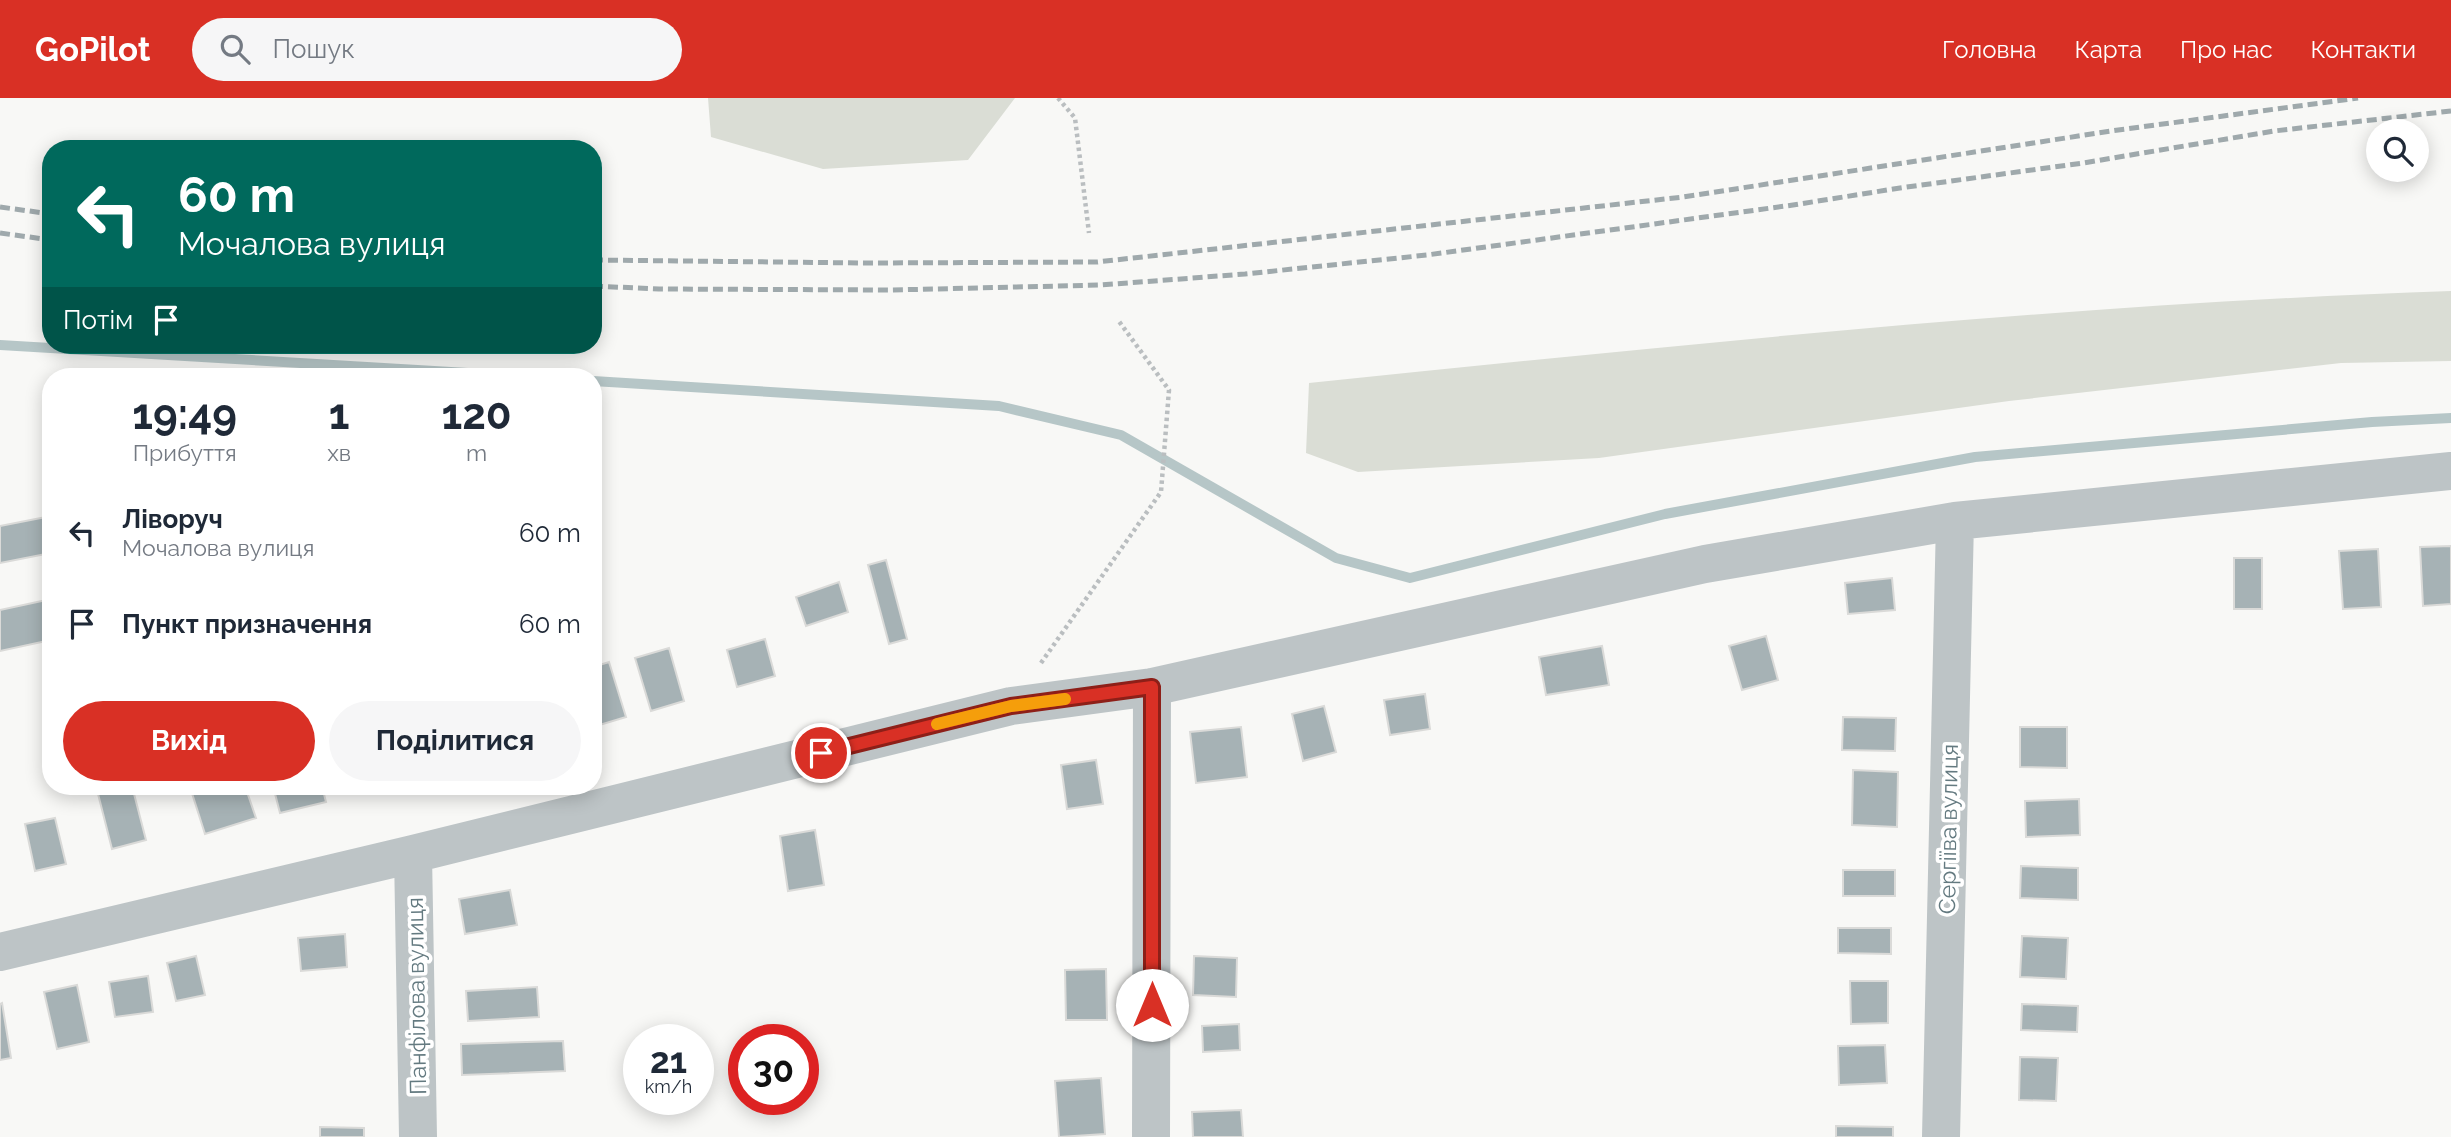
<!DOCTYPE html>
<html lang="uk">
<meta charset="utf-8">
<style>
:root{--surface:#fff;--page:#f6f6f7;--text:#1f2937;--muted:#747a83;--accent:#d93025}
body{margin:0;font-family:Raleway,sans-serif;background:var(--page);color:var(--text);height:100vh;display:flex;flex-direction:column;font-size:26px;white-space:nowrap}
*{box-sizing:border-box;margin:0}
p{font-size:23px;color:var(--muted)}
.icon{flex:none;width:38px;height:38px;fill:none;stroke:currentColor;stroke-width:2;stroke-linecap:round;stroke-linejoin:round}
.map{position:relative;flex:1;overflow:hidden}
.side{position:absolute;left:42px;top:270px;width:560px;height:427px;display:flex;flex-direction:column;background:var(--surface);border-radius:28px;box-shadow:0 4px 18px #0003}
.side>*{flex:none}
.banner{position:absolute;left:42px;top:42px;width:560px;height:214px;border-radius:28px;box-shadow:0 4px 18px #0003;background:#00695c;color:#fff;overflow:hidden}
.buttons{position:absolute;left:2366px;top:21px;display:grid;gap:14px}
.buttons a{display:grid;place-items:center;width:63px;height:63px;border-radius:50%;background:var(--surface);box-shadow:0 4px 18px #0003;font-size:35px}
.speed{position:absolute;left:623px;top:926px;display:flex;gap:14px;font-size:35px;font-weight:700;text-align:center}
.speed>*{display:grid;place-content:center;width:91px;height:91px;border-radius:50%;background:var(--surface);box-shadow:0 4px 18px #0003;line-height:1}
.speed small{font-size:18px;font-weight:400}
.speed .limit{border:10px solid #d22;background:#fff;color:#111}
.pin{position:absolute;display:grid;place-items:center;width:60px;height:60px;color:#fff;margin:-30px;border:4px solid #fff;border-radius:50%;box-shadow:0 2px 7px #0007}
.me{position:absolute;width:77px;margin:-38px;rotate:0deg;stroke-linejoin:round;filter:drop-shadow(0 0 5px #0008)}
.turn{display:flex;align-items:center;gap:24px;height:147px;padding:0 21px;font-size:32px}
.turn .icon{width:91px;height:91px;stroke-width:2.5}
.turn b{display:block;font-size:49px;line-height:60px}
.then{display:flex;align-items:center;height:66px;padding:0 21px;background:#0003;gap:14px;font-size:26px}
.eta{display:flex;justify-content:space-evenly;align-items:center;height:119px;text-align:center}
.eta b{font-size:42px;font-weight:700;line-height:49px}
.primary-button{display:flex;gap:14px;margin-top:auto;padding:14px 21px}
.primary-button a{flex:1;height:80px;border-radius:42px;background:var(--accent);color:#fff;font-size:28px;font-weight:700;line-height:80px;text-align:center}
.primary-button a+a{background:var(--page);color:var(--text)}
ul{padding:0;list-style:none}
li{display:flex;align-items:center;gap:21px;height:91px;padding:0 21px}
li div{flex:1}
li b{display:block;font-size:26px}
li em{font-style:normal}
header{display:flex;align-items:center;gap:42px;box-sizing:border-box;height:98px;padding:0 35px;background:var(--accent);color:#fff}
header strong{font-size:33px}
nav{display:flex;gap:38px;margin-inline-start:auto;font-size:24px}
.search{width:490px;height:63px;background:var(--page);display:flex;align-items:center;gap:18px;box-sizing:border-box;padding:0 24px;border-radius:38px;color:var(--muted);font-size:26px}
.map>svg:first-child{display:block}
.green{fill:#daddd5}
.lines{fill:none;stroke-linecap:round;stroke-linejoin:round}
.stream{stroke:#b6c6c7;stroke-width:10}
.building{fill:#a6b2b5;stroke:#dadad8;stroke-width:2}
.path{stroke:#babec0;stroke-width:4.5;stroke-dasharray:3.5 3.5;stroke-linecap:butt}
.minor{stroke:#bdc4c6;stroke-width:38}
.rail{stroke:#9fa9ac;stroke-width:5;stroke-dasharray:10 5;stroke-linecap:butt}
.route-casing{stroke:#8d1f18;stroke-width:18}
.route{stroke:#d93025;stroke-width:12}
.slow{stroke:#f59e0b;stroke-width:12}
.labels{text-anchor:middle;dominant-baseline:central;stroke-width:7;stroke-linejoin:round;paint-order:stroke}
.street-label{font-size:23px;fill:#647a80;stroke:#fff}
</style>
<header>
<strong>GoPilot</strong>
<div class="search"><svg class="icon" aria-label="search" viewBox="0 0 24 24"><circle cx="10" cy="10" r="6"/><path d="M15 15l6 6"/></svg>Пошук</div>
<nav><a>Головна</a><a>Карта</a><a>Про нас</a><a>Контакти</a></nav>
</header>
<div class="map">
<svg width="2451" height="1039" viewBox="0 0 2451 1039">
<rect width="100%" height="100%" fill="#f8f8f6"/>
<path class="green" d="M708,0H1015L968,62L823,71L711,39Z
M2451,193V263L2341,265L2009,303L1599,360L1358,374L1306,355L1309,285C1689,246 2069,206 2451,193Z"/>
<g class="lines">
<path class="stream" d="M0,247L518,278
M593,283L999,308L1121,337L1336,460L1410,480L1665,416L1975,359L2372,324L2451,320"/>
</g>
<path class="building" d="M51,418V455L0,465V428Z
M2451,448V506L2423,508L2420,449Z
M2378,451L2381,509L2343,511L2339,453Z
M2234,460H2262V511H2234Z
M886,462L907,541L889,546L868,467Z
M1892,480L1895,512L1848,516L1845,485Z
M839,484L848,514L806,528L796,499Z
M51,501V542L0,553V512Z
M1766,538L1778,582L1742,592L1729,548Z
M765,541L775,578L737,589L727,552Z
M1602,548L1609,587L1546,597L1539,559Z
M669,550L684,603L651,613L635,560Z
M609,564L626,619L593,629V569Z
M1425,596L1430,631L1390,637L1384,602Z
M1324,608L1336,654L1303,663L1292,616Z
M1843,619L1896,620L1895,653L1842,652Z
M1241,629L1247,679L1196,685L1190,634Z
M2020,629H2067V670L2020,669Z
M1096,662L1103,706L1067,711L1061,667Z
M1853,672L1898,674L1897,729L1852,727Z
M96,688H132L146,742L112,751Z
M195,688H245L256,720L205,736L190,689Z
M273,688H322L326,704L280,715Z
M2079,701L2080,737L2026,739L2025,703Z
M55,720L66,766L35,773L25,726Z
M815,732L824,787L788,793L780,738Z
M2021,768L2078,770V802L2020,800Z
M1843,772H1895V798H1843Z
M510,792L517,827L465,836L459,801Z
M1838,830H1891V856L1838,855Z
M345,836L347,869L301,873L298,840Z
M2022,838L2068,840L2066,881L2020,879Z
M196,858L205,897L176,903L167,865Z
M1194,858L1237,860L1236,899L1193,897Z
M1106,871L1107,922H1066L1065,872Z
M148,878L153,914L115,919L109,884Z
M1850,883H1888V925L1851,926Z
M77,887L89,944L57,951L44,894Z
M537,889L539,919L468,923L466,893Z
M2,905L11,960L0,962V906Z
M2022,906L2078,908L2077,934L2021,932Z
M1239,926L1240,952L1203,954L1202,928Z
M563,943L565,973L462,977L461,946Z
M1885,947L1887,985L1839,987L1838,948Z
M2020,959L2058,960L2056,1003L2019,1002Z
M1101,980L1105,1036L1059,1039L1055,983Z
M1241,1012L1243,1039H1193L1192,1014Z
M1836,1028L1893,1029V1039H1836Z
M320,1029L364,1030V1039H320Z"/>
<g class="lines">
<path class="path" d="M1058,0L1075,20L1089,135
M1041,565L1161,394L1169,292L1118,222"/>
<path class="minor" d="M413,756L418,1039
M0,854L413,756L1011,608L1152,589L1705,466L1955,423L2451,373
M1151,1039L1152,589
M1941,1039L1955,423"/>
<path class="rail" d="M0,109L51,116
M0,135L51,142
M593,162L867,165L1097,164L1683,99L2111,33L2358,0
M593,188L659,191L892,192L1101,187L1245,176L1427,157L1793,107L1900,90L2083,65L2274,33L2451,13"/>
</g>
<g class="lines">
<defs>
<path id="route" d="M821,655L1011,608L1152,589V907"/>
</defs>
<use href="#route" class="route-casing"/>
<use href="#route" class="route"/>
<path class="slow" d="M937,626L1011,608L1065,601"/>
</g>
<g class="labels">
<g class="street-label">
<text transform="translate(1948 731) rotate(-89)">Сергіїва вулиця</text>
<text transform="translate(416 898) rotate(-91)">Панфілова вулиця</text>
</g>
</g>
</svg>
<div class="buttons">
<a><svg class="icon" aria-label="search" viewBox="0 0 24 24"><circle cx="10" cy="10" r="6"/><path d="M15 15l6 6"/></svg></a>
</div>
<div class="speed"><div>21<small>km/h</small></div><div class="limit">30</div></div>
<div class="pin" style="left:821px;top:655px;background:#d93025"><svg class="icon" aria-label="arrive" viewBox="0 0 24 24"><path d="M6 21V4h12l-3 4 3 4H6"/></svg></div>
<svg class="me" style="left:1152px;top:907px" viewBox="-20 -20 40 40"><circle r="19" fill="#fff"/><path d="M0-13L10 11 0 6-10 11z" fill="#d93025"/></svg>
<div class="banner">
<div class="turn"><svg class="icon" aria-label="left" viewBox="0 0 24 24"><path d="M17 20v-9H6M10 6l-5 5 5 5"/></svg><div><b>60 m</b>Мочалова вулиця</div></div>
<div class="then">Потім<svg class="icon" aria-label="arrive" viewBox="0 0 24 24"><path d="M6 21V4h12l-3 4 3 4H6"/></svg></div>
</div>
<section class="side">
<div class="eta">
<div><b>19:49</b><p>Прибуття</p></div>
<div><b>1</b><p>хв</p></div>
<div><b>120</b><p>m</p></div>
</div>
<ul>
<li><svg class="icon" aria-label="left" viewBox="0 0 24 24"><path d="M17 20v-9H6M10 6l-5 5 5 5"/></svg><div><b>Ліворуч</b><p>Мочалова вулиця</p></div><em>60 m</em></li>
<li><svg class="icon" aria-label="arrive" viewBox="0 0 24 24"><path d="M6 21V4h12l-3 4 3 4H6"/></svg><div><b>Пункт призначення</b></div><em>60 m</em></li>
</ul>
<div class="primary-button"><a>Вихід</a><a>Поділитися</a></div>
</section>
</div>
